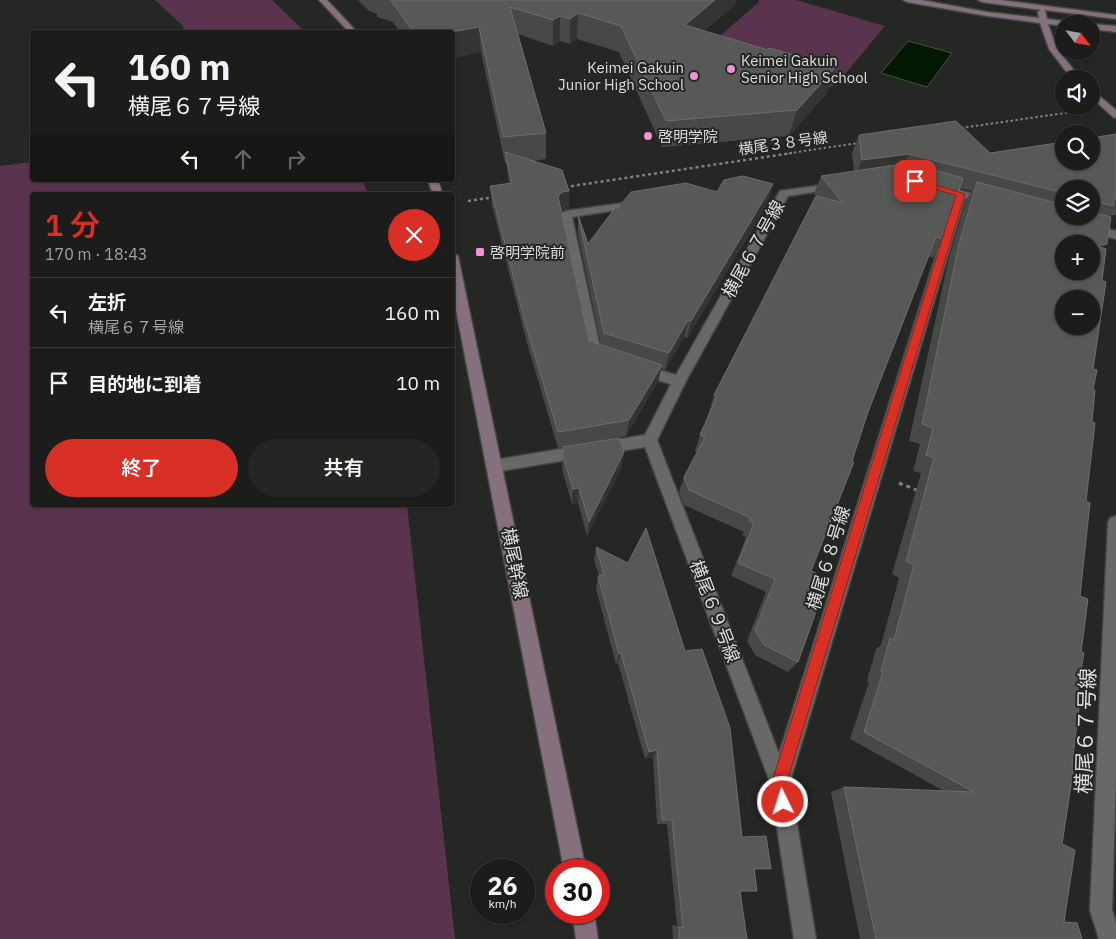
<!DOCTYPE html>
<html lang="ja">
<meta charset="utf-8">
<style>
:root{--surface:#1c1d1b;--page:#252624;--text:#f1f3f6;--muted:#a0a2a3;--line:#3a3b3a;--accent:#d93025}
body{margin:0;font-family:"IBM Plex Sans","Noto Sans JP",sans-serif;background:var(--page);color:var(--text);height:100vh;display:flex;flex-direction:column;font-size:19px;white-space:nowrap}
*{box-sizing:border-box;margin:0}
p{font-size:16px;color:var(--muted)}
.icon{flex:none;width:28px;height:28px;fill:none;stroke:currentColor;stroke-width:2;stroke-linecap:round;stroke-linejoin:round}
.map{position:relative;flex:1;overflow:hidden}
.details{position:absolute;left:30px;top:192px;width:425px;height:315px;display:flex;flex-direction:column;background:var(--surface);border-radius:5px;box-shadow:0 1px 4px #0004,0 0 0 1px var(--line)}
.details>*{flex:none}
.guide{position:absolute;left:30px;top:30px;width:425px;height:152px;border-radius:5px;box-shadow:0 1px 4px #0004,0 0 0 1px var(--line);background:#1c1d1b;color:var(--text);overflow:hidden}
.needle{width:32px;rotate:121deg}
.fabs{position:absolute;left:1055px;top:15px;display:grid;gap:10px}
.fabs a{display:grid;place-items:center;width:45px;height:45px;border-radius:50%;background:var(--surface);box-shadow:0 1px 4px #0004,0 0 0 1px var(--line);font-size:25px}
.speed{position:absolute;left:470px;top:859px;display:flex;gap:10px;font-size:25px;font-weight:700;text-align:center}
.speed>*{display:grid;place-content:center;width:65px;height:65px;border-radius:50%;background:var(--surface);box-shadow:0 1px 4px #0004,0 0 0 1px var(--line);line-height:1}
.speed small{font-size:12px;font-weight:400}
.speed .limit{border:8px solid #d22;background:#fff;color:#111}
.pin{position:absolute;display:grid;place-items:center;width:42px;height:42px;color:#fff;margin:-21px;border-radius:10px;box-shadow:0 2px 8px #0006}
.me{position:absolute;width:55px;margin:-28px;rotate:356deg;stroke-linejoin:round;filter:drop-shadow(0 0 4px #0008)}
.turn{display:flex;align-items:center;gap:18px;height:105px;padding:0 15px;font-size:22px}
.turn .icon{width:65px;height:65px;stroke-width:2.5}
.turn b{display:block;font-size:35px;line-height:42px}
.lanes{display:flex;align-items:center;height:48px;padding:0 15px;background:#0003;justify-content:center;gap:25px;direction:ltr}
.lanes .off{opacity:.35}
.round{display:grid;place-items:center;flex:none;width:52px;height:52px;border-radius:26px;background:var(--page)}
.headline{display:flex;align-items:center;justify-content:space-between;height:85px;padding:0 15px}
h1{font-size:30px;font-weight:600;line-height:38px;color:var(--accent)}
.cta{display:flex;gap:10px;margin-top:auto;padding:10px 15px}
.cta a{flex:1;height:58px;border-radius:30px;background:var(--accent);color:#fff;font-size:20px;font-weight:600;line-height:58px;text-align:center}
.cta a+a{background:var(--page);color:var(--text)}
ul{padding:0;list-style:none}
li{display:flex;align-items:center;gap:15px;height:70px;padding:0 15px;border-top:1px solid var(--line)}
li div{flex:1}
li b{display:block;font-size:19px}
li em{font-style:normal}
.map>svg:first-child{display:block}
.green{fill:#5a344f}
.water{fill:#031800;stroke:#445342}
.lines{fill:none;stroke-linecap:round;stroke-linejoin:round}
.street-casing{stroke:#444543;stroke-width:3}
.secondary-casing{stroke:#444543;stroke-width:3}
.path-far2{stroke:#808280;stroke-width:2;stroke-dasharray:2.5 2.5;stroke-linecap:butt}
.path-far1{stroke:#808280;stroke-width:2.5;stroke-dasharray:3 3;stroke-linecap:butt}
.path{stroke:#808280;stroke-width:3;stroke-dasharray:4 4;stroke-linecap:butt}
.street{fill:#676966;fill-rule:evenodd}
.secondary{fill:#85717e;fill-rule:evenodd}
.wall{fill:#464946;fill-rule:evenodd}
.shaded-wall{fill:#323532}
.building{fill:#565956;stroke:#6b6e6b;fill-rule:evenodd}
.route{fill:#d93025;stroke:#8d1f18}
.poi-dot{fill:#f291d6;stroke:#252724;stroke-width:2}
.labels{text-anchor:middle;dominant-baseline:central;stroke-width:4;stroke-linejoin:round;paint-order:stroke}
.far-poi-label{font-size:15px;fill:#dcdddc;stroke:#252724;text-anchor:start}
.far-street-label{font-size:15px;fill:#dcdddc;stroke:#252724}
.street-label{font-size:18px;fill:#dcdddc;stroke:#252724}
.near-street-label{font-size:21px;fill:#dcdddc;stroke:#252724}
</style>
<div class="map">
<svg width="1116" height="939" viewBox="0 0 1116 939">
<rect width="100%" height="100%" fill="#252724"/>
<path class="green" d="M155,0H272L305,32H183V26Z
M759,0H796L885,26L836,85L825,88L704,50L759,2Z
M32,162V180H363L368,195H32V505H407L455,939H0V166Z"/>
<path class="water" d="M908,41L952,53L927,87L881,73Z"/>
<g class="lines">
<defs>
<path id="street" d="M837,183L842,186L841,188L788,196L686,381L657,440L779,754L955,195L936,190L935,188L940,185L992,199L993,201L992,203L988,204L965,198L790,782L816,939H794L770,782L645,447L495,472L490,470L488,466L490,462L495,460L645,435L671,384L637,374L635,370L637,366L642,365L676,375L780,191Z
M638,201L643,204L642,206L572,217L601,352L607,357L605,360L600,362L590,358L588,355L560,214L566,211Z
M1090,224L1116,231V239L1086,231L1084,228L1086,225Z
M1116,516V776L1112,910L1116,923V939H1099L1090,910L1108,523L1110,518Z"/>
<path id="secondary" d="M319,0H327L357,32H349Z
M903,0H921L987,12L1039,18L1038,12L1041,10L982,2L978,0H1001L1116,15V19L1045,10L1047,19L1072,22L1076,24H1064V26L1048,24L1057,49L1081,79H1072L1049,49L1040,23L987,16L907,2Z
M1090,24H1091L1116,26V32L1091,29Z
M1091,89L1116,110V118L1113,117L1091,97Z
M428,180H438L443,195H433Z
M452,252L458,256L586,870H564L452,289Z
M572,912H594L598,939H576Z"/>
</defs>
<use href="#street" class="street-casing"/>
<use href="#secondary" class="secondary-casing"/>
<path class="path-far2" d="M961,128L1072,112
M784,154L858,143"/>
<path class="path-far1" d="M565,187L792,153
M468,201L495,197"/>
<path class="path" d="M899,483L919,491"/>
<use href="#street" class="street"/>
<use href="#secondary" class="secondary"/>
</g>
<path class="wall" d="M358,0H736L735,5L704,31L827,93L789,136L662,147L619,52L577,39L570,44L560,41L553,46L518,34L546,133V159L533,161L569,191V209L561,211L589,341L601,345L578,234V215L588,244L618,208L717,192L768,203L687,338L684,337L665,370L661,368L658,382L626,436L558,448L527,343L492,205L490,186L509,184L506,163H505L481,52L452,32H400L393,22L377,17V14L369,11Z
M1116,134V215L1108,216L1107,244L1103,248L1102,281L1093,369L1092,422L1080,596L1081,652L1075,706L1062,844L1064,922L1077,923L1082,939H860L831,792L844,787L944,791L850,739L869,682L867,681L876,649L881,645L899,578L892,574L921,473L913,471L920,444L909,441L948,262L966,200L972,191L960,188L944,239L933,258L928,256L868,412L811,571L798,662L788,672L755,655L747,641L766,592L731,576L746,537L742,535L744,532L684,505L679,492L684,477L697,452L695,451L700,435L710,412H709L714,395L816,196L814,194L821,176L854,171L852,153L859,135L990,153ZM1064,189H1091V216H1064Z
M563,447L622,467L587,536L578,503L572,504L562,469Z
M596,547L742,837L771,869L754,870L740,891L747,939H673L672,925L677,926L667,824H657L653,757L645,759L618,663L616,664L596,589L598,576H599L594,560Z"/>
<path class="shaded-wall" d="M715,0H736L735,5L681,51L685,25Z
M578,13L577,39L570,44V19Z
M560,16V41L553,46V20Z
M479,27L481,52L452,59V32Z
M836,67L827,93L789,136L797,110Z
M909,154L900,172L855,178L862,160Z
M773,184L768,203L687,338L691,321Z
M569,191V209L562,210L558,214V196L562,192Z
M1107,244L1091,262L1096,246Z
M688,320L684,337L665,370L669,353Z
M662,365L658,382L626,436L629,420Z
M624,452L622,467L587,536L589,522Z
M579,488L578,503L572,504L573,489Z
M621,653L618,663L616,664L619,654Z
M657,750L653,757L645,759L649,752Z"/>
<path class="building" d="M391,0H715L685,25L768,50L769,48L836,67L797,110L666,121L621,26L578,13L570,19L560,16L553,20L510,7L546,133L503,137L479,27L451,32H413Z
M956,121L990,153L1064,142V161H1091V138L1116,134V199H1114L1113,206L1091,200V189H1064V193L909,154L862,160L859,135Z
M505,152L562,170L569,191L562,192L558,196L589,341L662,365L629,420L558,432L526,326L490,186L512,183Z
M909,163L963,178L944,239L936,237L868,412L852,461L854,462L811,571L816,573L807,601L818,606L798,662L764,645L755,630L775,579L738,563L754,523L749,521L751,518L689,490L684,477L705,437L700,435L717,396L714,395L816,196L843,203L821,176Z
M743,176L773,184L691,321L688,320L669,353L604,333L578,215L588,244L615,208H618L631,192L686,183L717,192L724,180Z
M977,182L1064,205V216H1091V212L1111,217L1107,244L1096,246L1106,249L1102,281L1106,282L1093,369L1097,370L1093,389L1095,390L1092,422L1095,423L1086,501L1090,503L1080,596L1088,599L1081,652L1084,653L1075,706L1079,708L1072,764L1074,766L1062,844L1075,850L1064,922L1077,923L1082,939H876L844,787L974,792L864,732L883,672L881,671L890,638L894,640L914,565L906,561L934,458L926,455L933,428L922,424L959,244ZM1064,244H1091V271H1064ZM1064,299H1091V326H1064Z
M619,438L624,452L589,522L579,488L573,489L562,453H564L563,447Z
M646,528L685,651L702,649L730,728L742,837L766,836L771,869L754,868L757,891H740L747,939H679V927L683,928L672,820H662L657,750L649,752L621,653L619,654L598,576L604,575L596,547L628,563Z"/>
<path class="route" d="M912,180H918L965,194L787,782L790,802L788,807L783,809L777,807L772,782L956,195L912,183Z"/>
<g class="poi-dot">
<circle cx="731" cy="69" r="5"/>
<circle cx="694" cy="76" r="5"/>
<circle cx="648" cy="136" r="5"/>
<rect x="475" y="247" width="10" height="10" rx="2.5"/>
</g>
<g class="labels">
<g class="far-poi-label">
<text x="741" y="60">Keimei Gakuin<tspan x="741" dy="17">Senior High School</tspan></text>
<text x="684" y="67" text-anchor="end">Keimei Gakuin<tspan x="684" dy="17">Junior High School</tspan></text>
<text x="658" y="136">啓明学院</text>
<text x="490" y="252">啓明学院前</text>
</g>
<g class="far-street-label">
<text transform="translate(783 143) rotate(-8)">横尾３８号線</text>
</g>
<g class="street-label">
<text transform="translate(753 249) rotate(-61)">横尾６７号線</text>
<text transform="translate(828 558) rotate(-73)">横尾６８号線</text>
<text transform="translate(515 563) rotate(79)">横尾幹線</text>
<text transform="translate(715 611) rotate(69)">横尾６９号線</text>
</g>
<g class="near-street-label">
<text transform="translate(1085 731) rotate(-88)">横尾６７号線</text>
</g>
</g>
</svg>
<div class="fabs">
<a><svg class="needle" viewBox="-14 -14 28 28"><path d="M0-13l5 13h-10z" fill="#e53935"/><path d="M0 13l5-13h-10z" fill="#a0a2a3"/></svg></a>
<a><svg class="icon" aria-label="sound" viewBox="0 0 24 24"><path d="M4 9h4l5-4v14l-5-4H4zM17 9q2 3 0 6"/></svg></a>
<a><svg class="icon" aria-label="search" viewBox="0 0 24 24"><circle cx="10" cy="10" r="6"/><path d="M15 15l6 6"/></svg></a>
<a><svg class="icon" aria-label="layers" viewBox="0 0 24 24"><path d="M12 4l9 5-9 5-9-5zM3 14l9 5 9-5"/></svg></a>
<a>+</a>
<a>−</a>
</div>
<div class="speed"><div>26<small>km/h</small></div><div class="limit">30</div></div>
<div class="pin" style="left:915px;top:181px;background:#d93025"><svg class="icon" aria-label="arrive" viewBox="0 0 24 24"><path d="M6 21V4h12l-3 4 3 4H6"/></svg></div>
<svg class="me" style="left:783px;top:802px" viewBox="-20 -20 40 40"><circle r="17" fill="#d93025" stroke="#fff" stroke-width="3"/><path d="M0-11L8 9 0 5-8 9z" fill="#fff"/></svg>
<div class="guide">
<div class="turn"><svg class="icon" aria-label="left" viewBox="0 0 24 24"><path d="M17 20v-9H6M10 6l-5 5 5 5"/></svg><div><b>160 m</b>横尾６７号線</div></div>
<div class="lanes"><svg class="icon" aria-label="left" viewBox="0 0 24 24"><path d="M17 20v-9H6M10 6l-5 5 5 5"/></svg><svg class="icon off" aria-label="ahead" viewBox="0 0 24 24"><path d="M12 20V5M6 11l6-6 6 6"/></svg><svg class="icon off" aria-label="right" viewBox="0 0 24 24"><path d="M7 20v-9h11M14 6l5 5-5 5"/></svg></div>
</div>
<section class="details">
<div class="headline"><div><h1>1 分</h1><p>170 m · 18:43</p></div><a class="round" style="background:#d93025;color:#fff"><svg class="icon" aria-label="close" viewBox="0 0 24 24"><path d="M6 6l12 12M18 6L6 18"/></svg></a></div>
<ul>
<li><svg class="icon" aria-label="left" viewBox="0 0 24 24"><path d="M17 20v-9H6M10 6l-5 5 5 5"/></svg><div><b>左折</b><p>横尾６７号線</p></div><em>160 m</em></li>
<li><svg class="icon" aria-label="arrive" viewBox="0 0 24 24"><path d="M6 21V4h12l-3 4 3 4H6"/></svg><div><b>目的地に到着</b></div><em>10 m</em></li>
</ul>
<div class="cta"><a>終了</a><a>共有</a></div>
</section>
</div>
